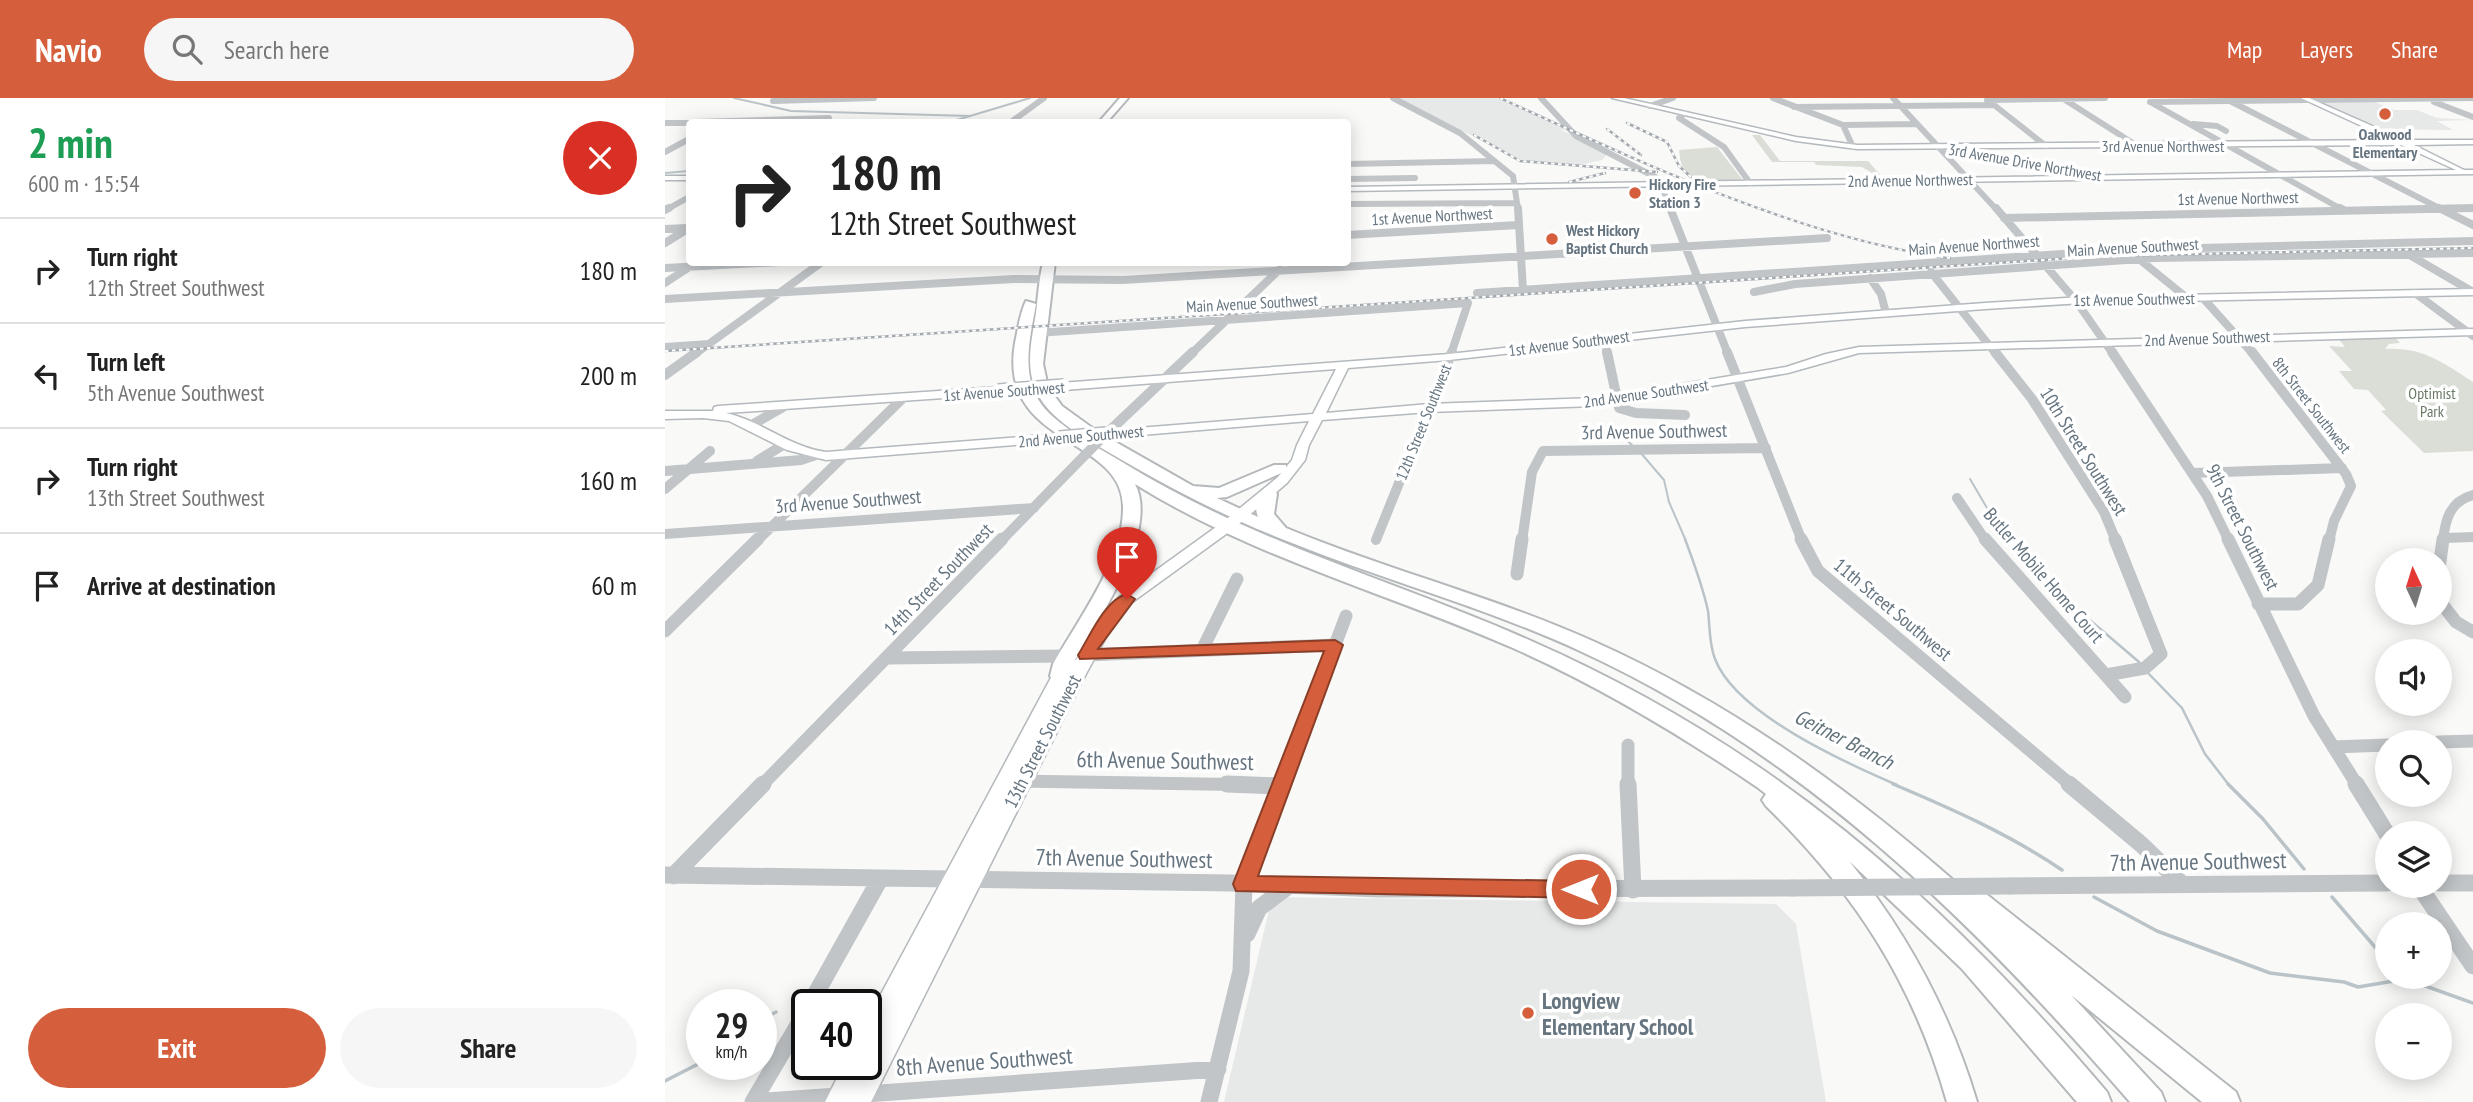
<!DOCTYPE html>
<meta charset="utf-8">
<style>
:root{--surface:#fff;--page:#f6f6f6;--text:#222;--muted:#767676;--line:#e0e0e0;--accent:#d55f3c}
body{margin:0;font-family:"PT Sans Narrow",sans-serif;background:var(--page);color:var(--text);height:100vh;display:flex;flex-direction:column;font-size:26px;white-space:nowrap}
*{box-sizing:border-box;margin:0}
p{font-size:23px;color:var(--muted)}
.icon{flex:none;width:38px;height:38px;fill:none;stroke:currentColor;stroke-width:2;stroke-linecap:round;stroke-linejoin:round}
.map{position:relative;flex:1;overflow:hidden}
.side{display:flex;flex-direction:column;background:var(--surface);width:665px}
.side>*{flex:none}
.banner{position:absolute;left:21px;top:21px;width:665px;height:147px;border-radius:7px;box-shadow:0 4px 18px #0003;background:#fff;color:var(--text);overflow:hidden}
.needle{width:46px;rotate:356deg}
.controls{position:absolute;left:1710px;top:450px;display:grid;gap:14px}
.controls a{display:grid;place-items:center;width:77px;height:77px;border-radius:50%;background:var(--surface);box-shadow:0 4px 18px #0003;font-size:35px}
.speed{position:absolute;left:21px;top:891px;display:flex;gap:14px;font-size:35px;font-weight:700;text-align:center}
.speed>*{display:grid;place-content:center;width:91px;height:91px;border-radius:50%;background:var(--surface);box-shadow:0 4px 18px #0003;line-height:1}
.speed small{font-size:18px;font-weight:400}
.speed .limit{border:4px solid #111;border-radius:10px;background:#fff;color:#111}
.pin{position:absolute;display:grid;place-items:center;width:60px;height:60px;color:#fff;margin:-72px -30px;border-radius:50% 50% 50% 0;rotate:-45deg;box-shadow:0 0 7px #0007}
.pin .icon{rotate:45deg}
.me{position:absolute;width:77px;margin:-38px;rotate:270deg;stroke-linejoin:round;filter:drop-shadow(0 0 5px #0008)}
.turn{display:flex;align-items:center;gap:24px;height:147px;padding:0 28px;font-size:32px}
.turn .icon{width:91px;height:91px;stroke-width:2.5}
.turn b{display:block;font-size:49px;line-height:60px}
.round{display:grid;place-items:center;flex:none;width:74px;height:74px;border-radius:37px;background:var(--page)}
.overview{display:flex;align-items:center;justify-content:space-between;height:119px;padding:0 28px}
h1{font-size:42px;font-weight:600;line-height:52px;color:#1e9e55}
.cta{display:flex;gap:14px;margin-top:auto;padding:14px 28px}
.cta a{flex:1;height:80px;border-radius:42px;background:var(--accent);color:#fff;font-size:28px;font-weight:600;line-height:80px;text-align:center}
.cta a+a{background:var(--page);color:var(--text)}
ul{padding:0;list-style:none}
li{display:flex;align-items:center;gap:21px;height:105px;padding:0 28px;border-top:2px solid var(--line)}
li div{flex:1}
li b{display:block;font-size:26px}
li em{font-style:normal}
header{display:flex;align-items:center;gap:42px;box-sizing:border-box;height:98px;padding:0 35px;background:var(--accent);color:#fff}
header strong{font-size:33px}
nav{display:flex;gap:38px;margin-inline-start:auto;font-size:24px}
.search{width:490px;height:63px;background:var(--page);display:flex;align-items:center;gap:18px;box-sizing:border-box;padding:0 24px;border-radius:38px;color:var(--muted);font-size:26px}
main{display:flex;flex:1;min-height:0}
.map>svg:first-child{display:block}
.built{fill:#e7e8e8}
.green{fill:#daded7}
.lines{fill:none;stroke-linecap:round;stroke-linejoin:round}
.stream-far2{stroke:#bac4c8;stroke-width:2}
.stream-far1{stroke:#bac4c8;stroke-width:2.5}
.stream{stroke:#bac4c8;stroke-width:3.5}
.major-casing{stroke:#b4b9bd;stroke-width:3}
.highway-casing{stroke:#b4b8bb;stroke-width:4}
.minor-far4{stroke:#c1c5c8;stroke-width:6}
.minor-far3{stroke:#c1c5c8;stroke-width:8}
.minor-far2{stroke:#c1c5c8;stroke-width:10}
.minor-far1{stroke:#c1c5c8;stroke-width:13}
.minor{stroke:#c1c5c8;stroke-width:17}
.major{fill:#fff;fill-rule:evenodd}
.highway{fill:#fff;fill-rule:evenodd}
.rail-casing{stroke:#a3a9ae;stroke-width:2.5}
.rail{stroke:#fff;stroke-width:2;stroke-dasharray:3.5;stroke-linecap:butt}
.major-bridge-casing{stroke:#b4b9bd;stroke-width:16;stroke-linecap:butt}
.minor-bridge-far1{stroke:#c1c5c8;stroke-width:10}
.minor-bridge{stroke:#c1c5c8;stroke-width:17}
.major-bridge{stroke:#fff;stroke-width:13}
.route{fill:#d55f3c;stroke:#8a3e27;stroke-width:2}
.poi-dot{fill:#d55f3c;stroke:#fff;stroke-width:2.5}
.labels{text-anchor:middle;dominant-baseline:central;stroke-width:7;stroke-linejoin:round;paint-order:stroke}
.far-poi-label{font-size:16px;font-weight:bold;fill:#667580;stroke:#fff;text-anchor:start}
.far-street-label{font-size:16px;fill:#667580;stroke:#fff}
.far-park-label{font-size:16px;fill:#697965;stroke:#fff}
.street-label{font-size:19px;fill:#667580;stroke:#fff}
.water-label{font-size:21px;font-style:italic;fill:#61737a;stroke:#fff}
.near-street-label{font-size:23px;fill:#667580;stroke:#fff}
.near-poi-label{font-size:23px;font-weight:bold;fill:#667580;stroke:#fff;text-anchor:start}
</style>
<header>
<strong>Navio</strong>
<div class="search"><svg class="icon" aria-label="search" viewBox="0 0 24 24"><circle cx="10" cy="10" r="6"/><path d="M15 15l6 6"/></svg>Search here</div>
<nav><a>Map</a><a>Layers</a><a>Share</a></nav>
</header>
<main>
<section class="side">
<div class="overview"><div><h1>2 min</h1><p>600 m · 15:54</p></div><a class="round" style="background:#d93025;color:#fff"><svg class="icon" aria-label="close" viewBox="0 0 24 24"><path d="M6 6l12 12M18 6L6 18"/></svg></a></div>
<ul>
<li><svg class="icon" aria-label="right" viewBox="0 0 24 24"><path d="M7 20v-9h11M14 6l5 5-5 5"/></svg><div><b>Turn right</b><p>12th Street Southwest</p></div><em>180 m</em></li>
<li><svg class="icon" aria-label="left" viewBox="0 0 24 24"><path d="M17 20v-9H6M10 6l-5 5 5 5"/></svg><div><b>Turn left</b><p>5th Avenue Southwest</p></div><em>200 m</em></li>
<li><svg class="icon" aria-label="right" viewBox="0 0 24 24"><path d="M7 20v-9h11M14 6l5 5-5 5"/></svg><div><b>Turn right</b><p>13th Street Southwest</p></div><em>160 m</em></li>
<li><svg class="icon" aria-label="arrive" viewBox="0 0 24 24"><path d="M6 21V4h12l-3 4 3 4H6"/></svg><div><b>Arrive at destination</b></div><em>60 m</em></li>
</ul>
<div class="cta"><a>Exit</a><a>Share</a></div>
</section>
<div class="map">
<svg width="1808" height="1004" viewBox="0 0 1808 1004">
<rect width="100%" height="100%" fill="#f9f9f8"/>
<path class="built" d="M732,0H831L899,31L897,32L942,56L937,62L910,68L855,62Z
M1707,3L1729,12H1752L1772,20L1808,22L1772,23L1788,32L1713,31L1651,4Z
M607,799L1111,806L1131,826L1161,1004H559Z"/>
<path class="green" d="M1087,37H1095L1115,63H1236H1203L1218,80H1215L1197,69L1151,67L1149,64H1107Z
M1052,49L1077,81C1059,82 1028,87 1018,69C1015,64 1015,58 1014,52Z
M1729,238L1735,245L1724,246L1720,251C1758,249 1777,264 1808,284V353L1759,355L1716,313L1721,312L1703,292L1689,291L1674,273H1687L1664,248L1680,249L1672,239Z"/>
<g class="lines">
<path class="stream-far2" d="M69,0L126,13L305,18
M285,24L365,0
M0,75L24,73
M953,334L968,348
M975,354L999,382L1004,404L1021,443
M1305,381L1322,410L1350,443"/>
<path class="stream-far1" d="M1020,441C1029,465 1038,489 1043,513C1045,529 1044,546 1050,561C1071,616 1181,665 1232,687
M1348,441L1392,494L1474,564
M1483,575L1517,610L1540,656L1564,687"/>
<path class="stream" d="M1228,686C1287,711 1344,736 1397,772
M1563,686L1598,721L1639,771
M1429,799L1492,833L1605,875L1679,884L1693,889L1741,881L1808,905
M1667,799L1722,863
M96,922L111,914
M0,983L37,964"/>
<defs>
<path id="major" d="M947,0H959L1131,39L1192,47L1727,42L1636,0H1644L1739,42H1808V46L1749,47L1799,72H1808V76L682,93V89L1791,72L1736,47L1192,51L1131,43Z
M1313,53L1401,72L1405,74L1401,76L1310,57Z
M0,78H24V82H0Z
M1808,191V197L1418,205L1320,211L1080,229L784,262L683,270L661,315L764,306L930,300L1121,269L1161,256L1194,249L1808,231V237L1194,255L1123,275L930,308L764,314L657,322L644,347L640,362L622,385L568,431L466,505L446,530L422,574L206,1004H160L179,966H201L204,958L201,959V924L389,574L399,562H411L434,523L454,499L558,424L613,379L627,362L632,347L644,323L441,340L436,339V333L648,316L671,271L399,292L395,291V285L784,256L1080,223L1320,205L1418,199Z
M333,289L337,290V296L61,315C97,323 124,349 161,354L394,336L400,340L399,343L161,362L122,352L64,323L38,320L0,321V313H48L49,309L53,308Z"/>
<path id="highway" d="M455,0H463L442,24H434Z
M378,164H390L378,266L383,289L397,308L433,334L528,388L554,390L609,367H621V373L562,399L552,400L593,419C589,409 592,401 598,392H610L612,396L609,416L621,430C722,472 830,499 930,544C1066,605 1183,690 1295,788L1302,785L1311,788L1571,994L1575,1004H1537L1406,897L1496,994L1500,1004H1465C1308,823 1136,654 915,553C822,510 722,483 627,445C572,424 520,398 469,369C441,352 407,336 384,312C357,282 365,251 371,215C373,198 374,181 378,164Z
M361,203L371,206C364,245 353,286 386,317C408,337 436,351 462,367C588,444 730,483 864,542C1106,648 1272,795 1442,994L1446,1004H1412L1297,871L1184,763C1243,836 1285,914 1312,1004H1282C1248,884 1190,795 1101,708L1097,702L1101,696L1092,689C1014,636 934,588 848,550C722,495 587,459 470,386C495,433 431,525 408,566L402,583H388L385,578L388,566C413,522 458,462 458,411C460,337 332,350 350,245C353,231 355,215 361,203Z"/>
</defs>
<use href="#major" class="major-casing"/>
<use href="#highway" class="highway-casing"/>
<path class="minor-far4" d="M728,0L795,35L848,78L853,112
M876,0L911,38L994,81L1006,112
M1108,0L1178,27L1252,26
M1228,0L1332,112
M1397,0L1471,47
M1322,2L1440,0
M108,3L209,0
M1324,3L1381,48
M1565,3L1778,112
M1485,4L1808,0
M1769,4L1808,19
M1487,5L1678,112
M985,8L1008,0
M1129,9L1329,7
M1019,16L1014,20L1059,49L1085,85
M31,24L164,20
M346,24L379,0
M0,25H24
M1528,26L1552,28L1561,33
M1178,27L1188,49
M0,54L24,41
M682,66L829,63
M682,81L750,80
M682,106L852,105
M1,112L24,99
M1732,112L1808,110"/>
<path class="minor-far3" d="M853,110L858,192
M1005,110L1063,256
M1331,110L1411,203L1448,256
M1675,110L1679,112
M1774,110L1808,127
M0,112L4,110
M1339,120L1808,110
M0,131L21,130
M682,137L853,127
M0,145L24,130
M1743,156L1808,194
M1474,161L1522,200
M0,170L115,164
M1266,174L1331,256
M1205,180L1216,196L1221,215
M0,185L23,170
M1089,194L1130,186L1489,160L1808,155
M812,195L1457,152L1808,143
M1750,195L1808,238
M1538,200L1588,256
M0,201L349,181L458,182L1162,140
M372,235L803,205L786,256
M939,241L942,256
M0,249L44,246
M30,256L157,164
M526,256L615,171"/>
<path class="minor-far2" d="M942,254L954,310L971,315L1020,317
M1062,254L1137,443
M1330,254L1367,301L1439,414L1451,443
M1447,254L1542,398L1564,443
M1587,254L1681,376L1686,388L1669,423L1664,443
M0,277L32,254
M85,328L118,309
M441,336L528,254
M92,363L118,347
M0,373L136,362L151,357
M1528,375L1677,370
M0,391L45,353
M1292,400L1321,443
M0,436L369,410
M1780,440L1808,439
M711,442L787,254
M92,443L238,300
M336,443L421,356
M857,443L867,374L878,353L1101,350
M1778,443C1780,422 1785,403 1808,397"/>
<path class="minor-far1" d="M1136,441L1153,473L1406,687
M1320,441L1460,599
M1563,441L1649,618L1692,687
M1774,471L1778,441
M852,476L857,441
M1774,502L1791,524L1808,534
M1593,506H1633L1653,487L1664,441
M0,533L93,441
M537,552L572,481
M421,557L670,547
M223,560L402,558
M1441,577L1480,570L1496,556L1450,441
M1774,644L1808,643
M963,647V687
M1668,649L1722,647
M351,683L601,687
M97,687L337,441
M617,687L681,518"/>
<path class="minor" d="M562,686L617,688
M963,686L968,792
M1404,686L1477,747L1517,786
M1691,686L1722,736
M0,777L566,785L714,791L1127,790
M8,778L98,686
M1774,785H1808
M1345,788L1722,785
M1754,788L1808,868
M582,836L594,810L621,790
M145,906L215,781
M88,1004L553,971
M88,1004L142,912
M544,1004L576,873L579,786L617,686"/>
<use href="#major" class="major"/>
<use href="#highway" class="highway"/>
<defs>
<path id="rail" d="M835,0C971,62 1137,141 1285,160
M962,25L1002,44L1014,68L1027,80
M942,31L976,57
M809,37L855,63L992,74
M904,84L940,75
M0,253L1439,158L1808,150"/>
</defs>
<use href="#rail" class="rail-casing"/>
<use href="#rail" class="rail"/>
<defs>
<path id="major-bridge" d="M333,293L399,288
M394,340L441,336"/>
</defs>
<use href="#major-bridge" class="major-bridge-casing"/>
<path class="minor-bridge-far1" d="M421,356L441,336"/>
<path class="minor-bridge" d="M1127,790L1345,788"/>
<use href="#major-bridge" class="major-bridge"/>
</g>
<path class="route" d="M462,496L470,501L433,551L670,542L678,547L593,778L916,783L923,785L927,791L923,798L916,800L571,793L568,786L659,553L415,561L413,557C424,540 440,501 462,496Z"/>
<g class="poi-dot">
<circle cx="1720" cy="16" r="7"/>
<circle cx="970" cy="95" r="7"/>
<circle cx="887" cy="141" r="7"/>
<circle cx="863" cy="915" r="7"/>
</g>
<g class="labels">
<g class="far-poi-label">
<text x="1720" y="36" text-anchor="middle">Oakwood<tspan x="1720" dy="18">Elementary</tspan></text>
<text x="984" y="86">Hickory Fire<tspan x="984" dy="18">Station 3</tspan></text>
<text x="901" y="132">West Hickory<tspan x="901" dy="18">Baptist Church</tspan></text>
</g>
<g class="far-street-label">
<text x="1498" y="48">3rd Avenue Northwest</text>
<text transform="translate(1360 64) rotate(10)">3rd Avenue Drive Northwest</text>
<text transform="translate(1245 82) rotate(-1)">2nd Avenue Northwest</text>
<text transform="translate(1573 100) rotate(-1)">1st Avenue Northwest</text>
<text transform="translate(767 118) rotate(-3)">1st Avenue Northwest</text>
<text transform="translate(1309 147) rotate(-4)">Main Avenue Northwest</text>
<text transform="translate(1468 149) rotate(-3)">Main Avenue Southwest</text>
<text transform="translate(1469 201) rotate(-1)">1st Avenue Southwest</text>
<text transform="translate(587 205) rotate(-3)">Main Avenue Southwest</text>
<text transform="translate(1542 240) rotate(-2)">2nd Avenue Southwest</text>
<text transform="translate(904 245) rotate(-7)">1st Avenue Southwest</text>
<text transform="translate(339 293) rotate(-4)">1st Avenue Southwest</text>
<text transform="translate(981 295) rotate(-8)">2nd Avenue Southwest</text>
<text transform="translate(1647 307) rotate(52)">8th Street Southwest</text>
<text transform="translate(758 324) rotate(-68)">12th Street Southwest</text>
<text transform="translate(416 338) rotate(-5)">2nd Avenue Southwest</text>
</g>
<g class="far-park-label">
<text x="1767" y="295">Optimist<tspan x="1767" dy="18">Park</tspan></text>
</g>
<g class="street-label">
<text transform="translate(989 333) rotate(-1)">3rd Avenue Southwest</text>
<text transform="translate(1419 353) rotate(58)">10th Street Southwest</text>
<text transform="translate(183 403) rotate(-4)">3rd Avenue Southwest</text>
<text transform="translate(1578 429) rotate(63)">9th Street Southwest</text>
<text transform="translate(1379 477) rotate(49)">Butler Mobile Home Court</text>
<text transform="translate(273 481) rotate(-46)">14th Street Southwest</text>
<text transform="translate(1228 511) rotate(40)">11th Street Southwest</text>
<text transform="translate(377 643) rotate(-63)">13th Street Southwest</text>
</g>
<g class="water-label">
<text transform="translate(1179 641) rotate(27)">Geitner Branch</text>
</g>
<g class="near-street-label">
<text transform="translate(500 662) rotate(1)">6th Avenue Southwest</text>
<text transform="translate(459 760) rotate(1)">7th Avenue Southwest</text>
<text transform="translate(1533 763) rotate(-1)">7th Avenue Southwest</text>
<text transform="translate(319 963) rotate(-4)">8th Avenue Southwest</text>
</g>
<g class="near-poi-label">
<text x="877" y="902">Longview<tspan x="877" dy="26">Elementary School</tspan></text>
</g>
</g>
</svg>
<div class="controls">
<a><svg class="needle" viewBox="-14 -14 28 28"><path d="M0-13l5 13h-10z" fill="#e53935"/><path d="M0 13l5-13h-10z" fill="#767676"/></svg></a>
<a><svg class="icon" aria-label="sound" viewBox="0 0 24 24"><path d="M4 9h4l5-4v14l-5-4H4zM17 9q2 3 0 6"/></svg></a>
<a><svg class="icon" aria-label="search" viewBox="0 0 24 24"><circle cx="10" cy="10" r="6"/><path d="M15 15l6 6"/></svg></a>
<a><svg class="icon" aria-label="layers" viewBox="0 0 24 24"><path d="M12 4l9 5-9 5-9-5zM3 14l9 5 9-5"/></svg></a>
<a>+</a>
<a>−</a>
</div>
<div class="speed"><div>29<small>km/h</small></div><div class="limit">40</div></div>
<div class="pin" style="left:462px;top:501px;background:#d93025"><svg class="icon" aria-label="arrive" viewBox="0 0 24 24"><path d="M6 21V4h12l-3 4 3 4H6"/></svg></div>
<svg class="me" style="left:916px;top:791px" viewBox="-20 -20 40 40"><circle r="17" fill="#d55f3c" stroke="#fff" stroke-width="3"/><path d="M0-11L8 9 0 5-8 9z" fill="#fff"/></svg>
<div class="banner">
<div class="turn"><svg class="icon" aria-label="right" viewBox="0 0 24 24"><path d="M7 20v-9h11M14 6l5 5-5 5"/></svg><div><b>180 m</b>12th Street Southwest</div></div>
</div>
</div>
</main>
